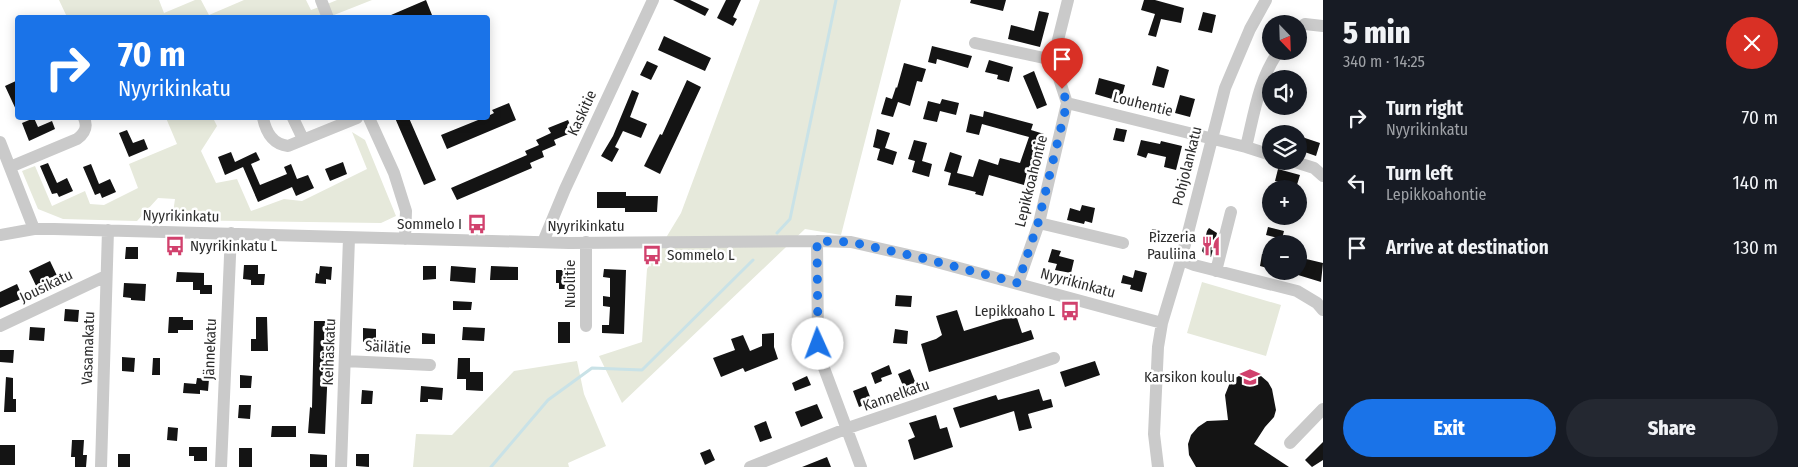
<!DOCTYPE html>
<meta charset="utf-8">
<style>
:root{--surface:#171b24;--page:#242831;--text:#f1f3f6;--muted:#9ea1a6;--accent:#1a73e8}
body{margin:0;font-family:"Fira Sans Condensed",sans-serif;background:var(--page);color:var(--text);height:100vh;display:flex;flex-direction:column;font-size:19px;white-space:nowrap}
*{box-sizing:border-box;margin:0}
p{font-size:16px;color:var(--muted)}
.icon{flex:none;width:28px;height:28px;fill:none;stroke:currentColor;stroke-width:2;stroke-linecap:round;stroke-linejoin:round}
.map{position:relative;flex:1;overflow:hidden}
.drawer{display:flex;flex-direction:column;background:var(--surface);width:475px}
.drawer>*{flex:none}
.guide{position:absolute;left:15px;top:15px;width:475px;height:105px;border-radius:5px;box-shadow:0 2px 12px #0003;background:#1a73e8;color:#fff;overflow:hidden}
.needle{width:32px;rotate:157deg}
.fabs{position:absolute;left:1262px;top:15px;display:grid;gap:10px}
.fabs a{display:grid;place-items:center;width:45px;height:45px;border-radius:50%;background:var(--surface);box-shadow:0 2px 12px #0003;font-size:25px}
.pin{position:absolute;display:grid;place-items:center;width:42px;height:42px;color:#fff;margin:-51px -21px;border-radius:50% 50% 50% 0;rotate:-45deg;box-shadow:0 0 5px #0007}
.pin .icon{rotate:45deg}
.me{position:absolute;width:55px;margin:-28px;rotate:358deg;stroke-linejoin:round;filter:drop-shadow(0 0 4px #0008)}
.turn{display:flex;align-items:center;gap:18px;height:105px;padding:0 20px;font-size:22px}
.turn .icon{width:65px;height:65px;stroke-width:2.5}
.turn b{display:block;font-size:35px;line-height:42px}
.round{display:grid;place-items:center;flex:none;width:52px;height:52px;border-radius:26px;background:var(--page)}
.head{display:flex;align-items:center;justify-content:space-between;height:85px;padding:0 20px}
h1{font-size:30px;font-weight:800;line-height:38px}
.action{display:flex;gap:10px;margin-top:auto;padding:10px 20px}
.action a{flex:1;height:58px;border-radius:30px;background:var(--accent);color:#fff;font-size:20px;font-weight:800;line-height:58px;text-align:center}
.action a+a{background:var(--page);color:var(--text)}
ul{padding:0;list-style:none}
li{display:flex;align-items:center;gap:15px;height:65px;padding:0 20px}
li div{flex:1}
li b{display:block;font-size:19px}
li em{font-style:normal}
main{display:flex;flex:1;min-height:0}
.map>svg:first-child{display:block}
.green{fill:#e6e9db}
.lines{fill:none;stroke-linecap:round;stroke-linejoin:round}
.stream{stroke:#c9e2e7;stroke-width:3}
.building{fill:#141414}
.minor{stroke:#cacaca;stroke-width:12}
.route{stroke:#1a73e8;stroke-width:9;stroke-dasharray:0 16.2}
.labels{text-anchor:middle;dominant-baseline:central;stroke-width:5;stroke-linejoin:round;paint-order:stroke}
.street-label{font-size:15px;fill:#2d2d2d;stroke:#fff}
.poi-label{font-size:15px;fill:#2d2d2d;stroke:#fff;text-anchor:end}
</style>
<main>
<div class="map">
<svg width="1323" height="467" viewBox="0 0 1323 467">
<rect width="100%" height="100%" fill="#fff"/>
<path class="green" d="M59,0H159L164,13L195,0H201L209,15L244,0H306L311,10L322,6L327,17L262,18L260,15L254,18L67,17Z
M337,0H372L329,17L325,5Z
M760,0H901L841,235L805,229L622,403L599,356L642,342L647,269L681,213Z
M166,118H213L217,126L201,151L216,183L237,179L251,211L284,199L302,201L367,169L352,132L365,140L396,216L381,223L172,220L175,199L158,198L137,221L63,219L38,209L22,171L35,166L52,206L85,191L90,204L104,205L138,188L129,164L177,144Z
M1202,282L1281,305L1266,356L1187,333Z
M577,361L584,394L606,446L568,463L569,467H413L416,434L452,435L514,371Z"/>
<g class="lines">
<path class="stream" d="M777,233L790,219L836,0
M491,467L548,400L592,368L642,370L753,260"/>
</g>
<path class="building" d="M426,0L432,15L426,18H384Z
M673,0H690L709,9L705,16Z
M726,0H741L733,17L737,19L733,26L717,18Z
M971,0H1006L1003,11L970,3Z
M1144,0H1155L1184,8L1181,23L1161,19L1156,37L1148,35L1155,14L1141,10Z
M1039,11L1049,13L1040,47L1008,39L1011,25L1034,31Z
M1203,12L1216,15L1212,33L1198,30Z
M664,36L711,58L705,71L658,50Z
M932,46L972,56L968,68L937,59L936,64L928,62Z
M989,60L1013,67L1009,82L997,79L998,75L985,72Z
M647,61L658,66L651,80L640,75Z
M904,63L926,69L922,82L917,81L910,106L898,102L893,117L881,114L886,97L892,99L896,87L897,88Z
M1157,66L1169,70L1164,88L1152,85Z
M1034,71L1047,105L1037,109L1023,76Z
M1099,78L1125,85L1122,96L1113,94L1112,99L1095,94Z
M18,80V114L5,86Z
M687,80L701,87L660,174L644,166L660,134L662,135Z
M632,90L639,93L630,117L647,124L641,138L623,131L615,147L619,149L612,162L601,156L613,136Z
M1180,95L1195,99L1190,117L1175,113Z
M942,99L959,103L956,115L940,111L937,122L923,119L928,101L940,104Z
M509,103L516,120L447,149L441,135L483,118H488V116L494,113L492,110Z
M984,111L1033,124L1031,130L1044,134L1033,174L1027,172L1024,185L989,175L983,196L975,194L976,192L948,185L951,173L944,171L950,152L962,156L957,173L973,177L979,159L998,165L1000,158L1020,163L1029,137L982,124L979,135L966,132L970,114L983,117Z
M34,118L38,127L52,121L55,129L29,141L22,123Z
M395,118H409L436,180L424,185Z
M568,120L573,132L554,140L556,145L542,151L544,157L530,163L532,168L457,200L451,188L527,155L525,151L539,145L536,140L551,133L548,128Z
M1116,128L1127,130L1124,142L1113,140Z
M877,129L890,133L885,148L897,152L893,165L877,160L880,149L873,147Z
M127,130L133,143L144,139L148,149L129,157L119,133Z
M1302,137L1320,143L1316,156L1299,150Z
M914,140L927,143L922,161L932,164L929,177L912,172L915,161L908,159Z
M1141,140L1160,144L1161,141L1182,146L1176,170L1164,167L1166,157L1148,153L1146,158L1137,155Z
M231,152L235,162L256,152L260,160L251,164L260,185L287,174L284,167L291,164L297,179L308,175L314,188L296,196L292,187L258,202L243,167L225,175L218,157Z
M343,162L347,174L330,181L325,169Z
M48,163L57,183L67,178L73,191L59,197L57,193L52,194L40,166Z
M91,164L99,184L110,179L116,192L102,198L100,193L95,195L83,167Z
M1278,169L1300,175L1296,188L1291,186L1290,189H1281L1283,183L1275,181Z
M597,192H626V196H658L657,212H625V208H597Z
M1082,205L1095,208L1092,223L1085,221L1084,224L1067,220L1070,208L1080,211Z
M1268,227L1284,231L1282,239L1266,235Z
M1209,228L1217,233L1211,257L1206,256L1202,251L1207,231Z
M1152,229L1162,231L1159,243L1149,241Z
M126,247H138V259H125Z
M1052,249L1061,251L1059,256L1074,260L1071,273L1055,270L1057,264L1048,262Z
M1262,254L1271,256V269L1260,266Z
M1302,258L1323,263L1321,282L1298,275Z
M50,261L60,282L39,292L29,271Z
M244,265H258V274H265L264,285H251V280L243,279Z
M320,266L332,267L331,280L326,279V284L315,283L316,273L319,274Z
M423,266H436V279L423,280Z
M451,266L476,268L475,283L450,281Z
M491,266L518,267V280H490Z
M604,269L626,270L624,334L602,333V325H609L610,307L603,306V296L610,297V278L603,277Z
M556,270H571V283H567V289H559V283H556Z
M1135,270L1147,273L1142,292L1130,289L1131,285L1121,283L1123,275L1133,278Z
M177,272L204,273V285H212V294H200V290H193V282H176Z
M124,283L146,284L145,301L131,300V298L123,297Z
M17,284L23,298L0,308V292Z
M896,295L912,296L911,307L895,306Z
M453,301L472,302L471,310H453Z
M65,309L79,310L78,322L64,321Z
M957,310L964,331L1016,315L1022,333L1031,330L1034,339L929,372L921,344L936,339L942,335L936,316Z
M169,317H183V320H193V330H178V333H168Z
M256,317H267L268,351H251V339H256Z
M314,321H330L325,434L308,433L310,407L312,408Z
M558,322H570V343H558Z
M30,327L45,328L44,341L29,340Z
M463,327L485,328L484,341L462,340Z
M363,328L376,329V342H363Z
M895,329L908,331L907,344L893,343Z
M422,333L435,334V344H422Z
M774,333V347L778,359L745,372L743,368L721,377L713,358L735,350L731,339L743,335L750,351L762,346V334Z
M0,350H14L13,363L0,362Z
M122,357L135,358L134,372L122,371Z
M153,358H160V375H152Z
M458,358H470V372H483V391L466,390V379H457Z
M1095,361L1100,375L1065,387L1060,372Z
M889,365L892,374L881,378L882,381L875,384L871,373Z
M910,369L916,384L904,388L898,374Z
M1253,373L1261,376L1268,382L1272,389L1276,410L1274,417L1265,427L1254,444L1289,467H1196L1189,455L1188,444L1191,435L1198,427L1207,421L1228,420L1225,395L1229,385L1233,379L1243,374Z
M240,375L252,376L251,388H240Z
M807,376L811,385L795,391L792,383Z
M6,377L13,378V399H16V412H4Z
M197,378L209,379L208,391L200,390V394L183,393L184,383L196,384Z
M421,386L443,388L442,400L428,399V402H420Z
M866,386L872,402L859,407L853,391Z
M1039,389L1043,401L1051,399L1053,407L1028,414L1032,428L1019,431L1014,411L960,428L953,408L996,395L998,400Z
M362,390L373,391L372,404H361Z
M817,404L823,418L801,427L795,412Z
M239,405H251L250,419L238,418Z
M936,415L940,429L947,427L953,447L914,460L908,440L915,437L909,423Z
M766,421L772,438L760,442L754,426Z
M272,426H296V437H271Z
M168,427L178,428L177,441L167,440Z
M72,440H84L83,455H87L86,467H75V457H71Z
M1323,442V460L1312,467L1305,460Z
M0,445H15V465H0Z
M189,447H207V461H194V456H189Z
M239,448H252V467H239Z
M710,449L715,460L705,465L700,453Z
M118,454H130V467H118Z
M310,454L327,455V467H310Z
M356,454H369V467L356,466Z
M827,457L831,467H802Z"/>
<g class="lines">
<path class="minor" d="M321,0L328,18
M1299,28L1305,24L1323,26
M975,43L1053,60
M1067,103L1246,147L1271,155
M263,118C266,132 272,144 288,146L357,118
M293,118L303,139
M369,118L394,173L406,211L405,239
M0,142L34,229
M1246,147C1254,114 1259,78 1279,51
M1292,161L1314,168L1323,176
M10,167L77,139C85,133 88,127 84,118
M1039,223L1123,243
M0,235L34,229H54L569,243L817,241L851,242L922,258L1162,323
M817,241L818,345L821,360L861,467
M543,242L565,189L653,0
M1181,260L1194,265L1297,291L1317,303L1323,310
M1216,271L1231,212
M1018,283L1039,223L1067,103L1053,60L1068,0
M0,326L106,276
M586,326V242
M345,361L430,365
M1290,443L1323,409
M101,467L108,230
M221,467L231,233
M341,467L349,238
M750,467L848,428L1054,358
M1158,467L1154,434L1158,347L1162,323L1181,260L1225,88L1250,29L1266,0"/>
</g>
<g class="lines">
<path class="route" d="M818,344L817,241L851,242L922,258L1018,283L1038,223L1067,103L1062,89"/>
</g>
<defs>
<symbol id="bus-bare" viewBox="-9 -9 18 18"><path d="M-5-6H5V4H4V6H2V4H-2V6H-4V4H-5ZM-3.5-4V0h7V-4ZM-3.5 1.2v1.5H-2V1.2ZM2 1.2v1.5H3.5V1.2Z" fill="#d1416d" stroke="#fff" stroke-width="2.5" paint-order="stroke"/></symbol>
<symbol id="restaurant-bare" viewBox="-9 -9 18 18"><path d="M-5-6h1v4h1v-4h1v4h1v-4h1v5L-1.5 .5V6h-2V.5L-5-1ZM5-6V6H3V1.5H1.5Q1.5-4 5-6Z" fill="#d1416d" stroke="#fff" stroke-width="2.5" paint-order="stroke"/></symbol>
<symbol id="school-bare" viewBox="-9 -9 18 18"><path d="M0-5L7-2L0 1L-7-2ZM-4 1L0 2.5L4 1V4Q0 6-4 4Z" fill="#d1416d" stroke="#fff" stroke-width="2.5" paint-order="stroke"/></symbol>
</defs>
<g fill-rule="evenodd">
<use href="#bus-bare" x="463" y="210" width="28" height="28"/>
<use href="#bus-bare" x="161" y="232" width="28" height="28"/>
<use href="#restaurant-bare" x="1197" y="232" width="28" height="28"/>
<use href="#bus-bare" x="638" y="241" width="28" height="28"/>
<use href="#bus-bare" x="1056" y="297" width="28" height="28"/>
<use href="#school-bare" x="1236" y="363" width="28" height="28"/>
</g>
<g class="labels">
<g class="street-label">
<text transform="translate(1143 104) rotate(14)">Louhentie</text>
<text transform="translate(582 113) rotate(-65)">Kaskitie</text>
<text transform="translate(1187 166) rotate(-76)">Pohjolankatu</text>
<text transform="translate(1031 181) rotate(-76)">Lepikkoahontie</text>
<text transform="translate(181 216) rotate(1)">Nyyrikinkatu</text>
<text x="586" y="226">Nyyrikinkatu</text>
<text transform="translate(1078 283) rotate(15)">Nyyrikinkatu</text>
<text transform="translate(570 284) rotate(-90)">Nuolitie</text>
<text transform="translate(46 286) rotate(-26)">Jousikatu</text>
<text transform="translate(388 347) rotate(3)">Säilätie</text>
<text transform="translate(88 348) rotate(-88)">Vasamakatu</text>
<text transform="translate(210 349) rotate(-88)">Jännekatu</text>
<text transform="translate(329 352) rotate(-88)">Keihäskatu</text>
<text transform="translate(896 395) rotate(-19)">Kannelkatu</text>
</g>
<g class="poi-label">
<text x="462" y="224">Sommelo I</text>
<text x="1196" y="237">Pizzeria<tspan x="1196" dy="17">Pauliina</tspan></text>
<text x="190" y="246" text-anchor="start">Nyyrikinkatu L</text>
<text x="667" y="255" text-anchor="start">Sommelo L</text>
<text x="1055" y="311">Lepikkoaho L</text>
<text x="1235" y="377">Karsikon koulu</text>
</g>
</g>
</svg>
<div class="fabs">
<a><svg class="needle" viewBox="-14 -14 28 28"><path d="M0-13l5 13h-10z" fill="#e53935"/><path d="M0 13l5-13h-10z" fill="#9ea1a6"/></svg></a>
<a><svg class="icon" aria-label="sound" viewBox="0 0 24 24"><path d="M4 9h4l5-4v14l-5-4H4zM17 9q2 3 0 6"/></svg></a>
<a><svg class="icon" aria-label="layers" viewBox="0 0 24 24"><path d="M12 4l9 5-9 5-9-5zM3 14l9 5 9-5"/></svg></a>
<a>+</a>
<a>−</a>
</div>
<div class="pin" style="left:1062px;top:89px;background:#d93025"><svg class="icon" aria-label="arrive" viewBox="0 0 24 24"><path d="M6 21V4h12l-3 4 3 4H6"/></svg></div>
<svg class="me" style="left:818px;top:344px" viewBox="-20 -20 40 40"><circle r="19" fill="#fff"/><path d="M0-13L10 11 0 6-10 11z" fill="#1a73e8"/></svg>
<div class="guide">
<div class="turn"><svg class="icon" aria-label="right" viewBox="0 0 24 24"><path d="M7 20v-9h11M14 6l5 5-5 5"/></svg><div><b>70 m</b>Nyyrikinkatu</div></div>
</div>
</div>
<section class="drawer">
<div class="head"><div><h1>5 min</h1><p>340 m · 14:25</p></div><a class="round" style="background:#d93025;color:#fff"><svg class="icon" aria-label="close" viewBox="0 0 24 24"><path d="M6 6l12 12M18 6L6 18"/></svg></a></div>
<ul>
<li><svg class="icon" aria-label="right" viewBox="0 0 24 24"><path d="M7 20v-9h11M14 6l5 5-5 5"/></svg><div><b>Turn right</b><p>Nyyrikinkatu</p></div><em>70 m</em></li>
<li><svg class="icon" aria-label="left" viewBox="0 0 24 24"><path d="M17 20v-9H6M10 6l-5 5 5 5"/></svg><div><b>Turn left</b><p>Lepikkoahontie</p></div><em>140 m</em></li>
<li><svg class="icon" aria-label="arrive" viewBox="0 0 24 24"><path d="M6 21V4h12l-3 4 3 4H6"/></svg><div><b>Arrive at destination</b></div><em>130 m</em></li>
</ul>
<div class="action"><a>Exit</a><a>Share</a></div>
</section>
</main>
